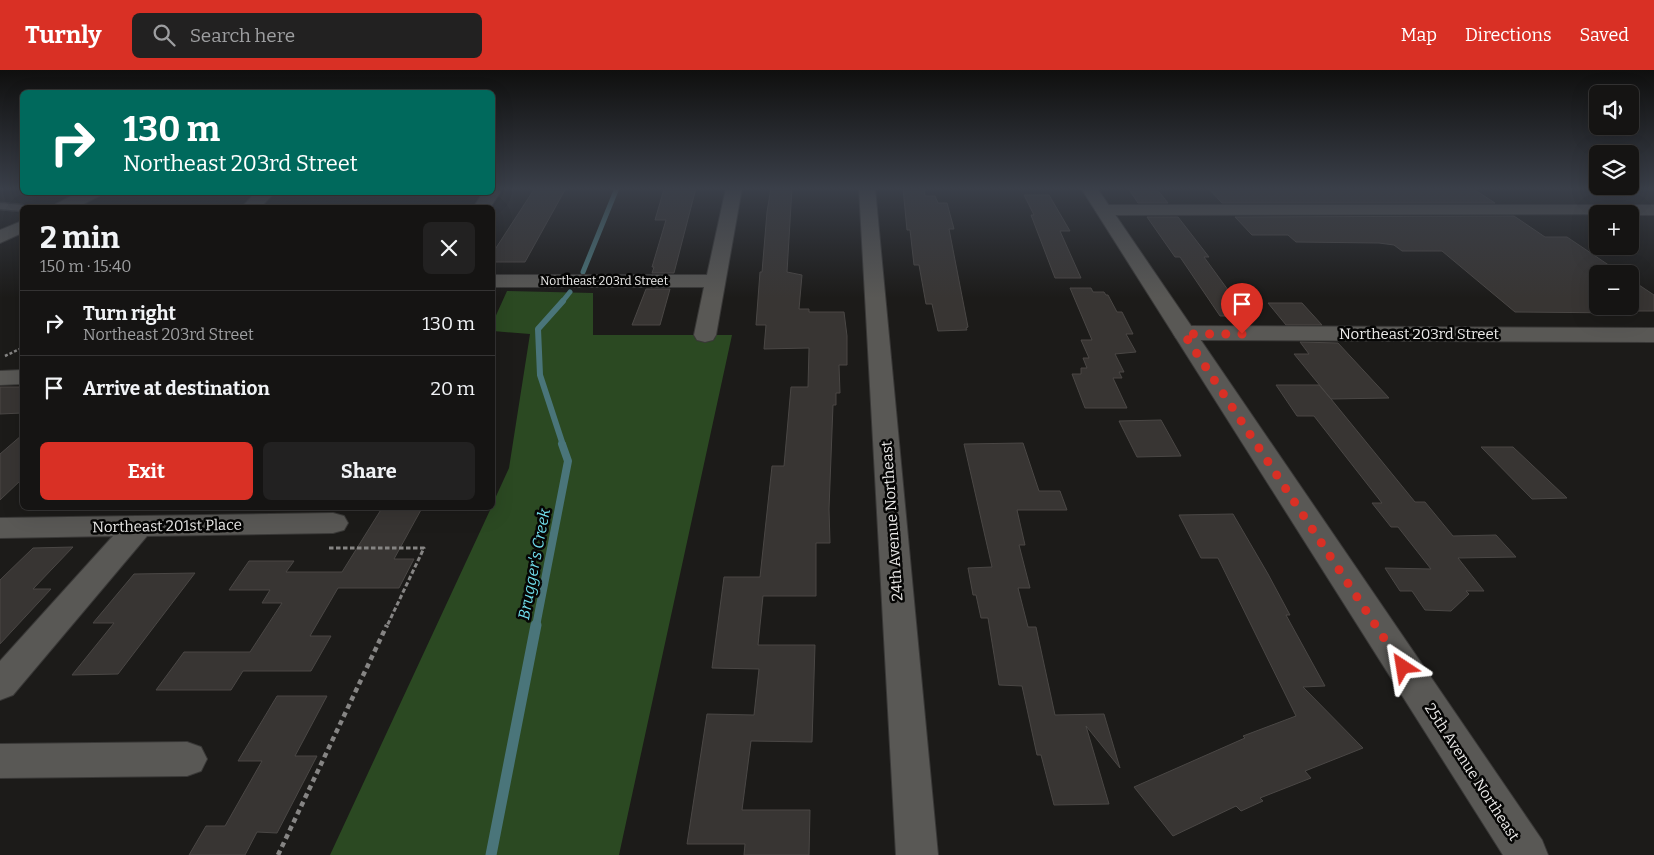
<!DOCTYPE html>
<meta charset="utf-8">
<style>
:root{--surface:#151413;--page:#222121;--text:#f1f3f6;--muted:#9d9ea0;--line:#343333;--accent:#d93025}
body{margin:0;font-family:Bitter,serif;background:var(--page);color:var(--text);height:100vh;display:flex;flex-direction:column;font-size:19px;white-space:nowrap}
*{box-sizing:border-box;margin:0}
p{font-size:16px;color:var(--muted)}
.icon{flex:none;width:28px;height:28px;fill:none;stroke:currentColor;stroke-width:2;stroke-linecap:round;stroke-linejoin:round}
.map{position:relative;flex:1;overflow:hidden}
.sheet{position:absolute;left:20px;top:135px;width:475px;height:305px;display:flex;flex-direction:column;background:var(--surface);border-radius:8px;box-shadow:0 5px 20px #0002,0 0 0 1px var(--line)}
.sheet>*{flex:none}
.guide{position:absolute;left:20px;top:20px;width:475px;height:105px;border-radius:8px;box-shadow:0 5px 20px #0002,0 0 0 1px var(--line);background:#00695c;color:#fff;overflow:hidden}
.fabs{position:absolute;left:1589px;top:15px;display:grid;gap:10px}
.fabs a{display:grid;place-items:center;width:50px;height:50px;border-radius:8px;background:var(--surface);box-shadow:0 5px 20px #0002,0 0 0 1px var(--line);font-size:25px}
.pin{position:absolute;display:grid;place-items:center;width:42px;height:42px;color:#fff;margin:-51px -21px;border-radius:50% 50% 50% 0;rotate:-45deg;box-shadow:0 0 5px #0007}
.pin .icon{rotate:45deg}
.me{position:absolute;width:55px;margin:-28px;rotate:327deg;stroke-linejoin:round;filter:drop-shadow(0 0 4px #0008)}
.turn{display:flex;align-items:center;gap:18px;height:105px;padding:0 20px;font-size:22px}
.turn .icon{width:65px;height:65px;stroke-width:2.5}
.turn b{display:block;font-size:35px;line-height:42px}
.round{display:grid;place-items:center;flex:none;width:52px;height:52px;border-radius:8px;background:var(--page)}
.overview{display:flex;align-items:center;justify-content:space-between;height:85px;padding:0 20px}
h1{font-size:30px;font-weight:700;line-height:38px}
.cta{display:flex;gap:10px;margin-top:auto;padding:10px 20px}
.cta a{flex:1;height:58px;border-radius:8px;background:var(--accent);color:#fff;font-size:20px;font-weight:700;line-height:58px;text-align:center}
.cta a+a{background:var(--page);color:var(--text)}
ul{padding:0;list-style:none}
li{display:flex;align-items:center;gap:15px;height:65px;padding:0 20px;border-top:1px solid var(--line)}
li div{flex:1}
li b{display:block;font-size:19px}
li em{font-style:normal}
header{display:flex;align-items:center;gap:30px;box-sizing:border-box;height:70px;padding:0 25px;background:var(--accent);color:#fff}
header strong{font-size:24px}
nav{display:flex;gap:28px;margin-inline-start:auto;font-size:18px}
.search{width:350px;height:45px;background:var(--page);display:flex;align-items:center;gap:12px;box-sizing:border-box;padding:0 18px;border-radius:8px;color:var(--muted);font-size:19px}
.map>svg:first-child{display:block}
.forest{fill:#2b4922}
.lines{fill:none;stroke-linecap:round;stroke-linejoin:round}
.stream-far3{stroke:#4a757a;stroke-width:5}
.stream-far2{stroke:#4a757a;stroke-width:6}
.stream-far1{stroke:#4a757a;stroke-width:8}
.stream{stroke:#4a757a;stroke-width:11}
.building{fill:#383533;stroke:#4a4745}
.service-casing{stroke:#393837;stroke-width:3}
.minor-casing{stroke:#393837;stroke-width:2}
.tertiary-casing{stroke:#393837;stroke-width:2}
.path-far2{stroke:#868584;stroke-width:2.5;stroke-dasharray:3 2;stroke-linecap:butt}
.path-far1{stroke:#868584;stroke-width:3;stroke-dasharray:4.5 2.5;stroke-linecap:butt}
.path{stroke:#868584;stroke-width:4.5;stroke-dasharray:5 4;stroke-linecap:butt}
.service{fill:#595855;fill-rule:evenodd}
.minor{fill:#595855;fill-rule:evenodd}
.tertiary{fill:#595855;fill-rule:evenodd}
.route{stroke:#d93025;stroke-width:9;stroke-dasharray:0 16.2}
.labels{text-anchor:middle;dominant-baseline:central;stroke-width:5;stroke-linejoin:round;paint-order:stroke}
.far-street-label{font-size:12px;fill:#ebeae9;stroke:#060605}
.street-label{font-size:15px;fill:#ebeae9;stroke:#060605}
.water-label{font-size:16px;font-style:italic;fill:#71dfed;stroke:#060605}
</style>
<header>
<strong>Turnly</strong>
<div class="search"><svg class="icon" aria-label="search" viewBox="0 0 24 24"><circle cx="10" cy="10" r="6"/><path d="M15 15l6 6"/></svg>Search here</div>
<nav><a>Map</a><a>Directions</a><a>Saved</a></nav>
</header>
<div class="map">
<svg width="1654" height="785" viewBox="0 0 1654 785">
<rect width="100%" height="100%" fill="#1c1b19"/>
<path class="forest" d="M507,221L593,223V265H732L619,785H330L491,438H492L493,433L509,398L530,264L493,261V252Z"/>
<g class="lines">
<path class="stream-far3" d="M583,202L617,118
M562,232L570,222"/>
<path class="stream-far2" d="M563,231L538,259L540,305L563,375"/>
<path class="stream-far1" d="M536,556L568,391L562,374"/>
<path class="stream" d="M491,785L536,555"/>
</g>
<path class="building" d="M535,118H566L525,192H492V184Z
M696,118L674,203H652L654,197H652L666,150H655L664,119Z
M771,118H792L787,202L802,205L799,239H809V242H844L847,266V295H839L840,323H836V335H833L829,439L830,473H816V526H763L758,575H815L812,672L751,671L742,740H810L809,785H744L745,774H687L707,644L754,645L759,599L712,598L724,507H760L772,396H784L791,317H808L809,278L764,279L766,255H756L760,202H762L767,142Z
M903,118H924L925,126H935L938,133H947L954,159H949L968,257L966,258L967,260L938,261L932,234H926L919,195H914L910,160H907Z
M1128,118H1156L1168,133H1138Z
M1208,118H1472L1495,133H1222Z
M1024,125H1049L1070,161H1060L1081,208H1055L1031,145H1034Z
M1514,146L1545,167H1567L1622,204H1598V236H1630V209L1654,225V241H1621L1624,243L1515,242L1442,181H1402L1394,175L1379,173L1296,172L1288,165H1252L1235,147Z
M1147,147H1178L1209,187H1204L1247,246H1220L1180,187H1175Z
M1070,218H1091L1093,222H1104L1106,225H1108L1117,242H1122L1133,264H1126L1136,282L1115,284L1124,302H1119L1122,308H1113L1127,338H1085L1072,304H1081V298H1087L1083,288H1089L1081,270H1092Z
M646,219H670L660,255H632Z
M1268,233H1302L1322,255H1286Z
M1300,272L1338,273L1389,328L1331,329L1415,432H1425L1453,466L1496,465L1516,487L1458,488L1484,521H1466L1469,524L1451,541L1425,540L1412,521H1400L1385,498L1431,499L1398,457H1391L1372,433H1382L1314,346H1297L1276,315H1319L1331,329L1294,284H1309Z
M0,317H22V343L0,344Z
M1161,350L1181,386L1137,387L1119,351Z
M22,365V409L0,430V384Z
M1023,373L1039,421H1060L1067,440H1017L1025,475H1019L1030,518H1018L1028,557H1036L1055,645L1104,644L1120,698L1086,656L1109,734L1054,735L1041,685H1037L1022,616L999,615L988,548H981L976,525H973L968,498L992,497L964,374Z
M1481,377H1513L1567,428L1532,429Z
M382,438H422L394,489H414L399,518H338L310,566H331L311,601H243L231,620H156L184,582H250L282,533H262L270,520H229L249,491H294L286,502H342Z
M1233,444L1268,504L1290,545H1286L1325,616L1303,617L1363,678L1305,701L1311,708L1260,728L1263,731L1241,741L1236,736L1173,766L1134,717L1245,668L1243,666L1296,646L1218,488H1201L1179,445Z
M73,477L33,519H51L0,574V510L33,478Z
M195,503L118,604L72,605L114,553H93L134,504Z
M277,626H327L295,686H317L277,763L257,762L245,785H189L206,756H225L262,691H238Z"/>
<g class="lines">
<defs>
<path id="service" d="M0,133L22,135L26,138H22V141L0,139Z"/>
<path id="minor" d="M492,118H498L500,122L490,138H473L483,122H492Z
M726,118H742L716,265L713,270L705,272L697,270L694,265L704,217H492V205H707Z
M859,118H875L938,785H896Z
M256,122H275L260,138H241Z
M1104,135H1654V145H1630V144L1104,145L1098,144L1095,140L1098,136Z
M1184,256L1654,258V272L1184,270L1176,268L1173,263L1176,258Z
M22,300V314L0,315V301Z
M333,443L344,446L348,453L344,460L333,463L147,466L13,625L0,630V591L113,466L0,468V448Z
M187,672L201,677L207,689L201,701L187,706L0,708V674Z"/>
<path id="tertiary" d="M1081,118H1097L1542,770L1548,785H1503Z
M79,122H101L99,126L76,138H54L56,134Z
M22,151V163L0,173V160Z"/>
</defs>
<use href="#service" class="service-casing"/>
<use href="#minor" class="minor-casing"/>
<use href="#tertiary" class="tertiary-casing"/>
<path class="path-far2" d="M5,286L22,278"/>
<path class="path-far1" d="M329,478H424L387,556"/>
<path class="path" d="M278,785L387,555"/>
<use href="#service" class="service"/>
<use href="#minor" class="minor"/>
<use href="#tertiary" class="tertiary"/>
</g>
<linearGradient id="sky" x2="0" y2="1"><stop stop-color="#0f0f0e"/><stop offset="0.52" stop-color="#3a3f49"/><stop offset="1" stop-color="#3a3f49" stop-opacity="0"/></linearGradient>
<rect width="1654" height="228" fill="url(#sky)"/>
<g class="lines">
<path class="route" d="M1242,264H1184L1403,597"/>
</g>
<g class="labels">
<g class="far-street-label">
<text x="604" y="211">Northeast 203rd Street</text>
</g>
<g class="street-label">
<text x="1419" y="264">Northeast 203rd Street</text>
<text transform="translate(892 451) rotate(-94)">24th Avenue Northeast</text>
<text transform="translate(167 456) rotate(-1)">Northeast 201st Place</text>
<text transform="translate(1472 702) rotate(57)">25th Avenue Northeast</text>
</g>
<g class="water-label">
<text transform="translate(534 494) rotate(-79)">Brugger's Creek</text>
</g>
</g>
</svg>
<div class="fabs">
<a><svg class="icon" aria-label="sound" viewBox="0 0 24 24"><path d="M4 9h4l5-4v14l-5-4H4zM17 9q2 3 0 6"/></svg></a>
<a><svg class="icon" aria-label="layers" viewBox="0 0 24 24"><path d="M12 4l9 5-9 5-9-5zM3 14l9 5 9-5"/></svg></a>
<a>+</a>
<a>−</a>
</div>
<div class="pin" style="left:1242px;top:264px;background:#d93025"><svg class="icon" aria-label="arrive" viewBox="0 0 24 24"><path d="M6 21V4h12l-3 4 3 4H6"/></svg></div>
<svg class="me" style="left:1403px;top:597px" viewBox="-20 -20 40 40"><path d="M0-17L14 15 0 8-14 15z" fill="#d93025" stroke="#fff" stroke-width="4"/></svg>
<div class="guide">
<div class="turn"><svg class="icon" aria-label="right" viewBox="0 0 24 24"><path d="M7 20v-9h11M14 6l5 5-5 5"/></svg><div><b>130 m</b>Northeast 203rd Street</div></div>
</div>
<section class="sheet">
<div class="overview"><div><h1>2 min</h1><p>150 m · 15:40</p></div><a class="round"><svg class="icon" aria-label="close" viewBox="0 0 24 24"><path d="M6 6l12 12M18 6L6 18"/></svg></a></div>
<ul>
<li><svg class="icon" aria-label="right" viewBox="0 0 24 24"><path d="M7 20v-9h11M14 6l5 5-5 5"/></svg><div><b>Turn right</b><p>Northeast 203rd Street</p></div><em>130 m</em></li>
<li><svg class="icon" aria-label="arrive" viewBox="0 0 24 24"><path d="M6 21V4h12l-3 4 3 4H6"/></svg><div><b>Arrive at destination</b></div><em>20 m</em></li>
</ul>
<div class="cta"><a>Exit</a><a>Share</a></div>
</section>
</div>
